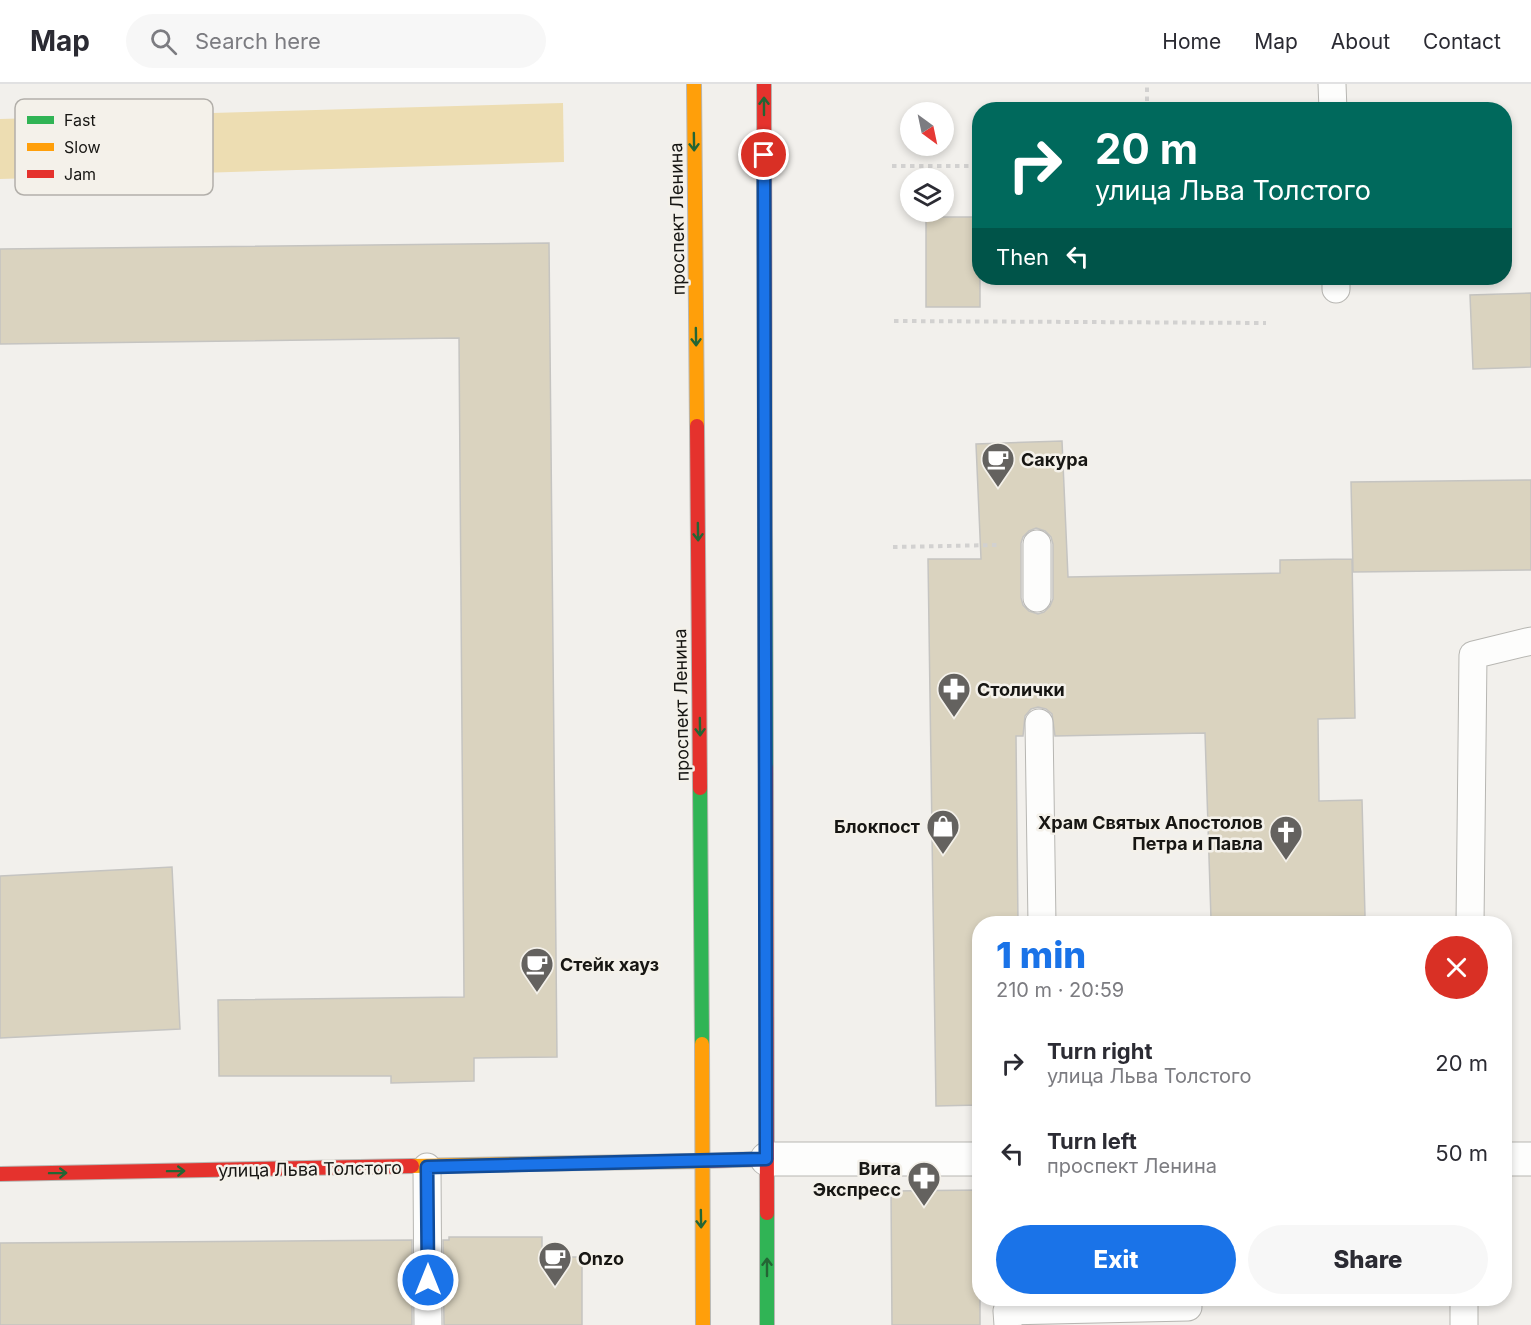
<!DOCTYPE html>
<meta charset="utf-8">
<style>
:root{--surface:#fff;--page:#f7f7f7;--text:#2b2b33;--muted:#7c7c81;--line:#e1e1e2;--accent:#1a73e8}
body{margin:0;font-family:Inter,sans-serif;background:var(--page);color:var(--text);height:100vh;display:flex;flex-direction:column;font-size:22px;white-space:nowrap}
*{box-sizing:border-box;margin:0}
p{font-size:20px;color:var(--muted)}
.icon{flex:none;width:33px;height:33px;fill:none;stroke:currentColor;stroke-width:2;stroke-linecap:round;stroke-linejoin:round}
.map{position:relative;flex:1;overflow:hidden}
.details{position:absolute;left:972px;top:832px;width:540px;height:390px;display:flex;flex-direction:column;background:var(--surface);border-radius:24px;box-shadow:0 3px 9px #0003}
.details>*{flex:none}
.guide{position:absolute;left:972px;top:18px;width:540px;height:183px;border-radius:24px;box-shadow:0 3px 9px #0003;background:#00695c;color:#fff;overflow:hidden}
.needle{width:39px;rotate:147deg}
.fabs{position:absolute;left:900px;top:18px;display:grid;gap:12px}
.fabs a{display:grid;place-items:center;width:54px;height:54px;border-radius:50%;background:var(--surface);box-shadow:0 3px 9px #0003;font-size:30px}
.pin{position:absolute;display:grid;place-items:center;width:51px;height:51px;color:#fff;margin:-26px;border:3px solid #fff;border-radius:50%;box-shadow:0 2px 6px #0007}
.me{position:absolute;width:66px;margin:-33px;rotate:0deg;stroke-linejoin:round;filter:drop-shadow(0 0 4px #0008)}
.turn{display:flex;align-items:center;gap:21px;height:126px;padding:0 24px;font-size:27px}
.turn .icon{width:78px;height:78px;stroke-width:2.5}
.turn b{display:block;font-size:42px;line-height:51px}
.then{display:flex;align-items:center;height:57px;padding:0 24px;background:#0003;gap:12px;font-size:22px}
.round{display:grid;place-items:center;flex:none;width:63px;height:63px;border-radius:32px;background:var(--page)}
.summary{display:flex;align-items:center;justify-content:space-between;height:102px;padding:0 24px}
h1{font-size:36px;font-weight:800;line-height:45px;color:var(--accent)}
.button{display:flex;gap:12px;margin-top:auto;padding:12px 24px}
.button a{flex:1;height:69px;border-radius:36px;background:var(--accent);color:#fff;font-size:24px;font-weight:800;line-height:69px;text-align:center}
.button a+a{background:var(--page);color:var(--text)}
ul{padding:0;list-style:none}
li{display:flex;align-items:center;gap:18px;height:90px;padding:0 24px}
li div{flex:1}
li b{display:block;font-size:22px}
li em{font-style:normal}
header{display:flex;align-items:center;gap:36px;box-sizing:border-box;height:84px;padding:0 30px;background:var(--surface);border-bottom:2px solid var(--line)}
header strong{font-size:28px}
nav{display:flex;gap:33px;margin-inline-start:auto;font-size:21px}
.search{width:420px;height:54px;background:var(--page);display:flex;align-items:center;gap:15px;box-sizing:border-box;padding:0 21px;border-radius:33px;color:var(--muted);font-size:22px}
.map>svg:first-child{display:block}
.green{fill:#edddb2}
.building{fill:#dad3bf;stroke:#c5c4c1;stroke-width:1.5;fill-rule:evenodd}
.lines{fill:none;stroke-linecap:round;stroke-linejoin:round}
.lane-casing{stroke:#b7b6b2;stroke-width:29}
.street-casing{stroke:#b7b6b2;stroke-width:35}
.fast-casing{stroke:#b7b6b2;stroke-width:16}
.slow-casing{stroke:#b7b6b2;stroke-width:16}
.jam-casing{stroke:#b7b6b2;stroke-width:16}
.path{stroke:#d2d1d0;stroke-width:4;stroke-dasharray:4.5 4.5;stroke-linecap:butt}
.lane{stroke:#fdfdfc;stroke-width:27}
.street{stroke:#fdfdfc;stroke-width:33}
.fast{stroke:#30b455;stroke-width:14}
.slow{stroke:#ff9f0a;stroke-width:14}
.jam{stroke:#e5322d;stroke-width:14}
.oneway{stroke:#246534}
.route-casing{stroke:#114b97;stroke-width:15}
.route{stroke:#1a73e8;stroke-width:10}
.labels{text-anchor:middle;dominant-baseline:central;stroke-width:5;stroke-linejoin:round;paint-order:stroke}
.street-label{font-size:18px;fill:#171613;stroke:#f4f1ea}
.poi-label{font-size:18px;font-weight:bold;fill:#171613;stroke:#f4f1ea;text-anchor:start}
.key{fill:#f4f1ea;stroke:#b2afaa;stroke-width:1.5}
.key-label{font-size:16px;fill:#171613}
</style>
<header>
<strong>Map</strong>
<div class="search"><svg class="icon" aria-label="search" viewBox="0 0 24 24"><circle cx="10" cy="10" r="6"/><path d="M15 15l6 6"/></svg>Search here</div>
<nav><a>Home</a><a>Map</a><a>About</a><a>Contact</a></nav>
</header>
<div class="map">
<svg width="1531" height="1241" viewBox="0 0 1531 1241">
<rect width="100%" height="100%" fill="#f2f0ec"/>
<path class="green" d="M563,19L564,78L0,95V35Z"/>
<path class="building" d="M926,133H980V223H926Z
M549,159L557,973L474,974V997L391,999V992H219L218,916L464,913L459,254L0,260V165Z
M1531,209V283L1473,285L1470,211Z
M1062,357L1068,493L1280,489V476L1352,475L1355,634L1318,635L1319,717L1362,716L1365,832L1211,835L1205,649L1055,652L1052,630L1046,625L1038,623L1031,625L1025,632L1023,652H1016L1018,840H980V1021L936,1022L928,475H981L976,360ZM1036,444L1045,447L1051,453L1053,460V515L1050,522L1044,528L1038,530L1029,527L1023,521L1021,514V459L1023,453L1029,447Z
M1531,396V486L1353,488L1351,398Z
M172,783L180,945L0,954V792Z
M980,1106V1241H892L891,1107Z
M449,1153H542V1173H582V1241H444L443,1156H449Z
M412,1156V1241H0V1159Z"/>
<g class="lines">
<defs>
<path id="lane" d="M1332,0L1333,26
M1336,194V205
M1037,460V514
M1039,639L1042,840
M1470,840L1473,571L1531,557
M427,1083L428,1241
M1008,1241L1007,1227L1188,1223
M1464,1241V1215"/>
<path id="street" d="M767,1075H980
M1504,1075H1531"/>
<path id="fast" d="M765,445L766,684
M700,704L702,960
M767,1129V1241"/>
<path id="slow" d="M694,0L697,342
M702,960L703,1241
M412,1082L701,1077"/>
<path id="jam" d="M764,0L765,445
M697,342L700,704
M766,684L767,1129
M701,1077L767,1075
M0,1090L412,1082"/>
</defs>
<use href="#lane" class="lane-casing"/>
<use href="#street" class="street-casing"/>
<use href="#fast" class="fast-casing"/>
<use href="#slow" class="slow-casing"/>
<use href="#jam" class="jam-casing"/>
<path class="path" d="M1147,26V0
M892,82H980
M894,237L1266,239
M893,463L997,461"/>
<use href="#lane" class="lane"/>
<use href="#street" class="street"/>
<use href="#fast" class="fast"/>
<use href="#slow" class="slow"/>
<use href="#jam" class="jam"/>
</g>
<defs><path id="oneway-shaft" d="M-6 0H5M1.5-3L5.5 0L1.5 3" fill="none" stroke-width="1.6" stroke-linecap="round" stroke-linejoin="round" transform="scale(1.5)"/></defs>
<g class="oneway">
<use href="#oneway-shaft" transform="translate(764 22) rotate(-90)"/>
<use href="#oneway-shaft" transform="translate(694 58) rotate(89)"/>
<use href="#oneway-shaft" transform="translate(696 253) rotate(89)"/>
<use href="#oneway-shaft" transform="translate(698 448) rotate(89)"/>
<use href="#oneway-shaft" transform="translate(700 643) rotate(89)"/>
<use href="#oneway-shaft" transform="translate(176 1087) rotate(-1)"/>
<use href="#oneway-shaft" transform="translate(58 1089) rotate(-1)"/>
<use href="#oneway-shaft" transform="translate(701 1135) rotate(89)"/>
<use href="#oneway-shaft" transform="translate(767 1183) rotate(-90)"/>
</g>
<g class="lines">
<defs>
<path id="route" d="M428,1196L427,1083L766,1075L764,71"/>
</defs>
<use href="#route" class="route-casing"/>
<use href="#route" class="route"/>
</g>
<defs>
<symbol id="cafe-pin" viewBox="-11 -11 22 30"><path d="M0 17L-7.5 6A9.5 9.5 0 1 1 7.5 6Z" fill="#64625f" stroke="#f4f1ea"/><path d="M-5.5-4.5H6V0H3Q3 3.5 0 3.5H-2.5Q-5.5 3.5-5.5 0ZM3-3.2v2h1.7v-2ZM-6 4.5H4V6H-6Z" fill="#fff"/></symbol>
<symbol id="pharmacy-pin" viewBox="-11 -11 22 30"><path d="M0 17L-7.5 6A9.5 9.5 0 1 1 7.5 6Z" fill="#64625f" stroke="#f4f1ea"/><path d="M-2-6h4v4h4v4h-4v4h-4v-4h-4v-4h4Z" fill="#fff"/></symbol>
<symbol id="shop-pin" viewBox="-11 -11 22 30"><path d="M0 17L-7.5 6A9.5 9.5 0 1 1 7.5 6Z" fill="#64625f" stroke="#f4f1ea"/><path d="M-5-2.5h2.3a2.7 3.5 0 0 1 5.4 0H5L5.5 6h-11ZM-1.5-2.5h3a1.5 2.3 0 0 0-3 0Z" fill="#fff"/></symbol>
<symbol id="church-pin" viewBox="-11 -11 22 30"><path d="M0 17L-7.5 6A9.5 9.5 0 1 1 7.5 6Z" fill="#64625f" stroke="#f4f1ea"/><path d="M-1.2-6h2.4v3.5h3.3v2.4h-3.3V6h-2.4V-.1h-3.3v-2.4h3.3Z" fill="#fff"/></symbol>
</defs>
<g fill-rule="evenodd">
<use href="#cafe-pin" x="979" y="356" width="38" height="52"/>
<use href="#pharmacy-pin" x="935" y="586" width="38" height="52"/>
<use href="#shop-pin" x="924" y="723" width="38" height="52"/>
<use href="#church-pin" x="1267" y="729" width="38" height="52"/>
<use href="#cafe-pin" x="518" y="861" width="38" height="52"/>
<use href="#pharmacy-pin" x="905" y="1075" width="38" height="52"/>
<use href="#cafe-pin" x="536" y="1155" width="38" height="52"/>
</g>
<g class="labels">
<g class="street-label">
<text transform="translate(677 135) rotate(-91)">проспект Ленина</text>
<text transform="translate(681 621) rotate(-91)">проспект Ленина</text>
<text transform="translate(310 1085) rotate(-1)">улица Льва Толстого</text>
</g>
<g class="poi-label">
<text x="1021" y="375">Сакура</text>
<text x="977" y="605">Столички</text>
<text x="1263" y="738" text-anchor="end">Храм Святых Апостолов<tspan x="1263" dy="21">Петра и Павла</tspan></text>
<text x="920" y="742" text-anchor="end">Блокпост</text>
<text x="560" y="880">Стейк хауз</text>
<text x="901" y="1084" text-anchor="end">Вита<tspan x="901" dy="21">Экспресс</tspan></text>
<text x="578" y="1174">Onzo</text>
</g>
</g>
<rect x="15" y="15" width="198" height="96" rx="9" class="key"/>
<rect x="27" y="32" width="27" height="8" fill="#30b455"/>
<rect x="27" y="59" width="27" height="8" fill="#ff9f0a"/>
<rect x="27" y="86" width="27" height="8" fill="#e5322d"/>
<g class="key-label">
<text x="64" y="42">Fast</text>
<text x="64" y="69">Slow</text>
<text x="64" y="96">Jam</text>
</g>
</svg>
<div class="fabs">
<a><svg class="needle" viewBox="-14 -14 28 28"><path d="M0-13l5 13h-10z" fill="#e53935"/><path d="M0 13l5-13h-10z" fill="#7c7c81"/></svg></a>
<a><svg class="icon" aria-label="layers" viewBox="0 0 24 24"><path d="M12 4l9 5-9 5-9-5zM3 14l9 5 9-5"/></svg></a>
</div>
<div class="pin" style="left:764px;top:71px;background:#d93025"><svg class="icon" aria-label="arrive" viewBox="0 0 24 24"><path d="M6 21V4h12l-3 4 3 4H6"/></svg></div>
<svg class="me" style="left:428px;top:1196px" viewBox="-20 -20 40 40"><circle r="17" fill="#1a73e8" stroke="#fff" stroke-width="3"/><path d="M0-11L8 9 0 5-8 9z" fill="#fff"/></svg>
<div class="guide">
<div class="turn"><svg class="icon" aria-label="right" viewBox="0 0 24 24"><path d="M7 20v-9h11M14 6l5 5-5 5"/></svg><div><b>20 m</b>улица Льва Толстого</div></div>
<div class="then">Then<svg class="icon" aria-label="left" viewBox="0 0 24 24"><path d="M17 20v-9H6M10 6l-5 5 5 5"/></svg></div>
</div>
<section class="details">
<div class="summary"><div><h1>1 min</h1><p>210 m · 20:59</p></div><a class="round" style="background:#d93025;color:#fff"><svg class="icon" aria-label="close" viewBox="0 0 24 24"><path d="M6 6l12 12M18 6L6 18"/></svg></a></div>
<ul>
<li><svg class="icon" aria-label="right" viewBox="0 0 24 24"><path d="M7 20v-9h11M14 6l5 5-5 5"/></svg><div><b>Turn right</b><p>улица Льва Толстого</p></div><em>20 m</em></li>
<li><svg class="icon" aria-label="left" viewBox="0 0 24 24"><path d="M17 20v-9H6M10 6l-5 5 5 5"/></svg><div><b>Turn left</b><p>проспект Ленина</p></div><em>50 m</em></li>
</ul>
<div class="button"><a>Exit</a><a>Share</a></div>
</section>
</div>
